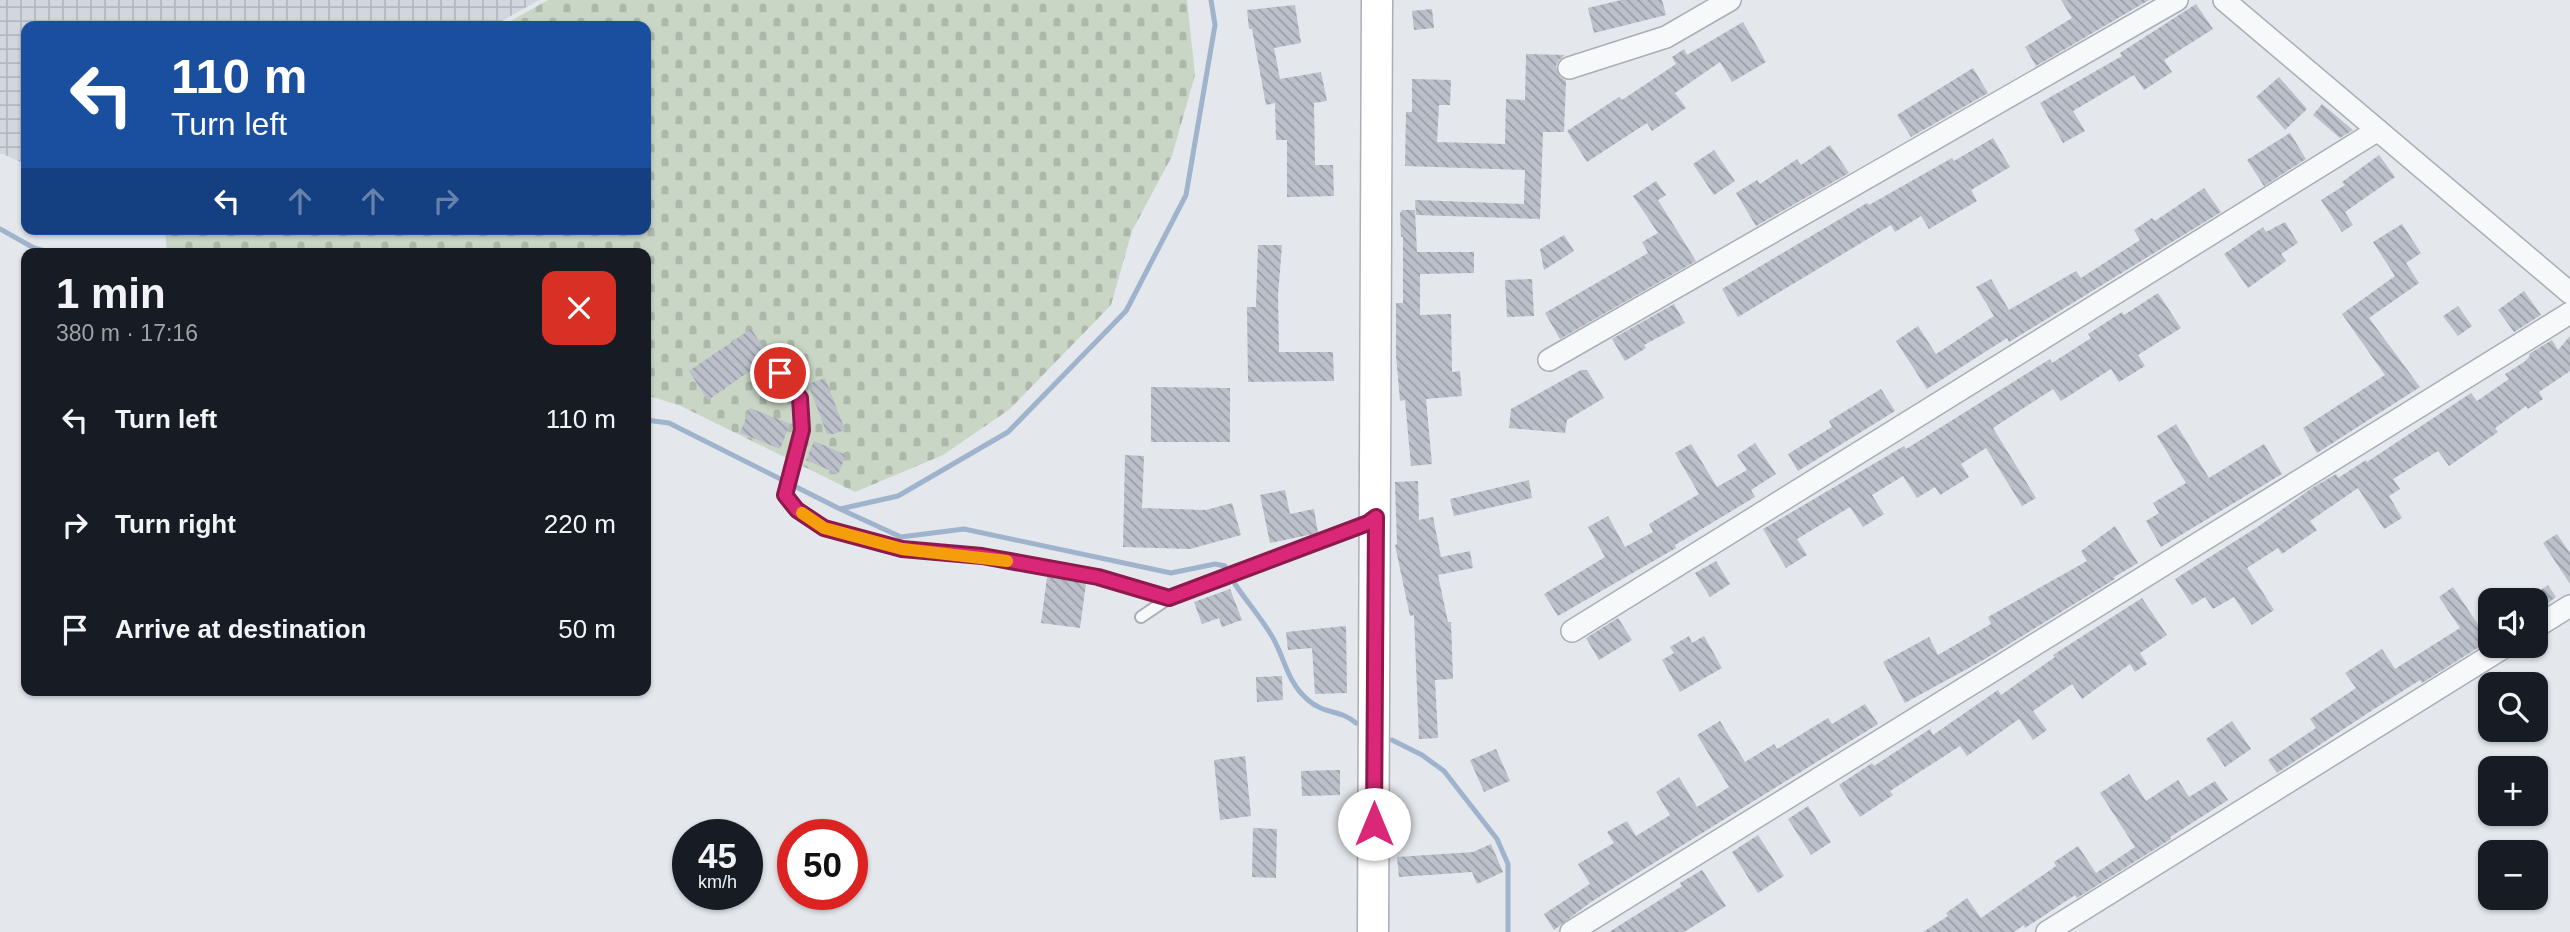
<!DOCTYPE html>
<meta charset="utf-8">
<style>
:root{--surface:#171b24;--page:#242831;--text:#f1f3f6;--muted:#9ea1a6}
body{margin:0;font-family:Helvetica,sans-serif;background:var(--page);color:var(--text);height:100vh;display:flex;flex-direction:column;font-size:26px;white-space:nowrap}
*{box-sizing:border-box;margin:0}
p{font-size:23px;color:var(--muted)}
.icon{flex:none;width:38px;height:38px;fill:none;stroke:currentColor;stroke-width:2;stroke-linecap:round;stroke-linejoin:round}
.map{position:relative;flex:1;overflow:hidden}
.panel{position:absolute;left:21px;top:248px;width:630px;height:448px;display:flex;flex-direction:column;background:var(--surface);border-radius:14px;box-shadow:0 2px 5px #0004}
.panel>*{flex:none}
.guide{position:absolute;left:21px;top:21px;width:630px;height:214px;border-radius:14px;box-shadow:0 2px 5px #0004;background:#1a4fa0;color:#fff;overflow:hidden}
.tools{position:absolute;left:2478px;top:588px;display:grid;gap:14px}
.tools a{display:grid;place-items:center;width:70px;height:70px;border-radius:14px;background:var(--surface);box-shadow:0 2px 5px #0004;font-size:35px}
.speed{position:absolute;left:672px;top:819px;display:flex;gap:14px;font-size:35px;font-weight:700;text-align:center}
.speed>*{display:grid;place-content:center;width:91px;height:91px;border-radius:50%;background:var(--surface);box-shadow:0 2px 5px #0004;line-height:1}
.speed small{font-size:18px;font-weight:400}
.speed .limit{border:10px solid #d22;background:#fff;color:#111}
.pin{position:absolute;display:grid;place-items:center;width:60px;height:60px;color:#fff;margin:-30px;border:4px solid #fff;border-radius:50%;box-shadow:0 2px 7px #0007}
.me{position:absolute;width:77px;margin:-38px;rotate:0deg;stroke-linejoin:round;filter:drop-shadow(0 0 5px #0008)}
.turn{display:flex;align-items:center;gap:24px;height:147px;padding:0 35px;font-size:32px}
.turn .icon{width:91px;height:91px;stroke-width:2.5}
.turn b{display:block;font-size:49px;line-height:60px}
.lanes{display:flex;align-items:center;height:66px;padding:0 35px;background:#0003;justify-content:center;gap:35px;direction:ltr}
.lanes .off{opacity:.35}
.round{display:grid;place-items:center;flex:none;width:74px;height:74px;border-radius:14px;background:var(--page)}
.overview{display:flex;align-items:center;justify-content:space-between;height:119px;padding:0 35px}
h1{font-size:42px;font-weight:700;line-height:52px}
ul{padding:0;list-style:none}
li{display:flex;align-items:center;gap:21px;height:105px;padding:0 35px}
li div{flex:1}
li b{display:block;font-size:26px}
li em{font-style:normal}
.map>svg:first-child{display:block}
.industrial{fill:url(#industrial-grid)}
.cemetery{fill:url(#cemetery-stones)}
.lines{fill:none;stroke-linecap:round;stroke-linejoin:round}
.stream{stroke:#9fb4cc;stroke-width:5}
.building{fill:url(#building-back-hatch)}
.lane-casing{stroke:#a9aeb7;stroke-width:14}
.street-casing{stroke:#a9aeb7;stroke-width:24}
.secondary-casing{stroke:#a9aeb7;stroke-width:33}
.lane{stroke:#f7f8fa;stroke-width:10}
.street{stroke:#f7f8fa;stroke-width:21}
.secondary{stroke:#fff;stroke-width:30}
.route-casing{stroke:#8e194d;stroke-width:18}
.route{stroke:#db2777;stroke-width:12}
.slow{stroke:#f59e0b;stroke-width:12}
</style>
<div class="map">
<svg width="2570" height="932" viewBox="0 0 2570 932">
<defs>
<pattern id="industrial-grid" width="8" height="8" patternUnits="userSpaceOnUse" patternTransform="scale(1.75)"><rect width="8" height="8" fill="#d2d6de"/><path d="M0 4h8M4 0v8" fill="none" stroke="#b4b8c0"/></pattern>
<pattern id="cemetery-stones" width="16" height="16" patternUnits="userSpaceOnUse" patternTransform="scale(1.75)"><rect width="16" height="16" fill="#c9d6c5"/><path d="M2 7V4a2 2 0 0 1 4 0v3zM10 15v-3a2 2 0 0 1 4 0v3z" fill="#adb8ab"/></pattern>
<pattern id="building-back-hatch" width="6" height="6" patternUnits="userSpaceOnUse" patternTransform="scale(1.75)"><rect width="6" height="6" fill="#bbc0ca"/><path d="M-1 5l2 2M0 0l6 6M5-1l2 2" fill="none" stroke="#989da6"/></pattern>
</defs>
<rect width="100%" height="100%" fill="#e4e7ec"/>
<path class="industrial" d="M0,0H539L493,26H26V164L0,153Z"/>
<path class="cemetery" d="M548,0H1187L1195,75L1172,156L1132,231L1111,305L1010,409L943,455L855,492L681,406L646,395V254H167L165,229H646V26H502Z"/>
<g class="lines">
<path class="stream" d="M0,229L34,248L56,254
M646,420L669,423L840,509L901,537L964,529L1171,573L1215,564L1225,566
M840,509L898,496L1008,432L1126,311L1186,195L1215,25L1211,0
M1235,584C1247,602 1262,619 1273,638C1285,659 1287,682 1308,700C1325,715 1340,709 1356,723
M1392,740L1422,755L1444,771L1497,839L1508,864V932"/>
</g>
<path class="building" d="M1621,0H1662L1666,15L1594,33L1588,8Z
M2061,0H2149L2036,66L2025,47L2072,18Z
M2196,4L2213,29L2164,60L2172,72L2144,90L2134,75L2073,111L2085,131L2063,143L2040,103L2122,56L2120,53Z
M1295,5L1301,43L1274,48L1280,79L1321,72L1327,101L1314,103L1315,165H1333L1334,196L1287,197V140H1276L1275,103L1266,105L1252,29H1249L1247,10Z
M1432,9L1434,28L1414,30L1412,11Z
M1743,22L1766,62L1732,82L1720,62L1675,93L1686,108L1652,131L1647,123L1587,162L1567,131L1619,97L1622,100L1676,64L1672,57L1684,49L1687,55Z
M1526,54L1565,55L1559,60L1556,66L1560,77L1566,81L1564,132H1543L1540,219L1416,215L1415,200L1524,204L1525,170L1405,166L1406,112H1412V79L1451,80L1450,105H1439L1437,142L1505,144L1506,99L1525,100Z
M1973,68L1988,93L1911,137L1897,115Z
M2279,77L2307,109L2285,130L2256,97Z
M2322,104L2353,130L2340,138L2313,115Z
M2290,133L2306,159L2264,186L2247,160Z
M1993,138L2010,167L1971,190L1977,201L1929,229L1921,216L1895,232L1891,225L1738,317L1722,289L1867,203L1869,205L1952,158L1954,161Z
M1830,145L1849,173L1756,226L1736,193L1757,180L1760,184L1797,159L1801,165Z
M1714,150L1735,181L1714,195L1693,164Z
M2379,155L2395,177L2345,212L2353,225L2342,232L2321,200L2345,185L2342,182Z
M1656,181L1666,195L1658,200L1696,261L1560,339L1545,313L1648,253L1642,242L1658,233L1633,196Z
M2204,188L2221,212L2009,342L2007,338L1927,389L1896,341L1918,326L1936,354L1994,316L1976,287L1991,279L2009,310L2076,271L2081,278L2140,240L2134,230L2152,218L2155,221Z
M1402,210H1415L1417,252H1474V273L1420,274V315L1451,314L1452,372L1460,371L1462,396L1426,399L1432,464L1411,466L1405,400L1400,401L1396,355V303H1403V237H1401L1400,213Z
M2285,222L2298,243L2281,254L2286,261L2248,288L2224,254L2263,227L2266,232Z
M2402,224L2421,253L2406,263L2419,283L2369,318L2420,387L2317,453L2303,428L2385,375L2342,314L2395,276L2373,242Z
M1564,235L1574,251L1544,270L1540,249Z
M1258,245H1282L1278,295L1279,352H1333L1334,381L1248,382L1247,307H1256Z
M1532,279L1534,316L1507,317L1505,280Z
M2524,291L2541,315L2514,332L2498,310Z
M2158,293L2181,328L2138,355L2145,366L2119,382L2111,369L2061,401L2053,389L1993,428L2036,498L2022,506L1986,448L1961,464L1969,477L1940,495L1935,487L1917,498L1903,476L1872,495L1884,514L1863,527L1850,507L1797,539L1807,555L1786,568L1763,529L1904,446L1906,449L2050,359L2052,363L2091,338L2088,334L2122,312L2124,315Z
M1674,304L1685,323L1644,345L1646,348L1625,361L1612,339Z
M2458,306L2472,326L2458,336L2443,316Z
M751,329L770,357L708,400L689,371Z
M2570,336V371L2539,392L2543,399L2528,409L2526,406L2495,428L2498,432L2449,466L2438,451L2393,479L2400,489L2389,496L2402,518L2384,529L2358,488L2310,521L2317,530L2282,554L2278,548L2247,568L2274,610L2252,625L2234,597L2213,609L2205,597L2192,605L2175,579L2259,526L2312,488L2336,474L2338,478L2366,460L2367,462L2471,393L2477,401L2509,379L2505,374L2524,362L2530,356L2529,354L2552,340L2558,350Z
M1581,370H1587L1604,398L1567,420L1565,433L1509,428L1511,409Z
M825,378L845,430L833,434H827L808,384Z
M1151,387L1230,388V442H1151Z
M1881,389L1895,411L1798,471L1788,454L1832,427L1829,421Z
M750,408L790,424L780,449L740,433Z
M2176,424L2209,478L2264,444L2282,474L2161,547L2146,521L2159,513L2153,503L2186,483L2157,436Z
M814,441L846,455L838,474L806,460Z
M1755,443L1776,474L1751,490L1755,497L1675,545L1676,548L1558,616L1544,594L1605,557L1588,527L1608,516L1625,547L1653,532L1649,524L1699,494L1675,453L1691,444L1717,487L1747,470L1737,455Z
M1125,455L1144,456L1142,508L1206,510L1232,503L1241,535L1190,549L1123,547Z
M1529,480L1532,498L1454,516L1450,499Z
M1418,481L1419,520L1433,517L1441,557L1470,551L1473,568L1438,575L1448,622H1451L1453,679L1435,680L1438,738L1419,739L1414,615L1410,616L1395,545L1397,544L1395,482Z
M1285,490L1290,514L1314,509L1318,533L1270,543L1260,495Z
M2115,526L2138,563L2114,577L2115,579L1985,659L1905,703L1883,662L1929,637L1938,655L1991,624L1988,617L2087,561L2081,551Z
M2557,534L2570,553V584L2543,543Z
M1716,561L1730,584L1710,597L1695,573Z
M1047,577L1086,583L1080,628L1041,623Z
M2548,585L2556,597L2536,612V593Z
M2453,587L2479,626L2490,618V640L2422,683L2420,680L2371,711L2277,773L2268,760L2316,728L2310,719L2356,688L2345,673L2382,649L2395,669L2460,628L2439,597Z
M1230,589L1242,620L1222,627L1219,618L1202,624L1194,602Z
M2142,598L2167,635L2140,653L2147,664L2135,672L2130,664L2082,699L2072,684L2033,711L2047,730L2033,740L2019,719L1967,756L1960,746L1890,791L1893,795L1860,817L1839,785L1872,763L1874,766L1930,729L1933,735L1998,690L2001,695L2055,657L2053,655Z
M1618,618L1632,640L1599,660L1586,638Z
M1346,626L1347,693L1315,694L1312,648L1288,650L1286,632Z
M1689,636L1692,643L1704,636L1722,668L1680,692L1662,660L1674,653L1670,647Z
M1282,676L1283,700L1257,702L1256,677Z
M1865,704L1878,724L1591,902L1554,930L1544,914L1590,884L1578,864L1614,843L1607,832L1627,821L1636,836L1670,815L1656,792L1679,777L1697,807L1729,787L1697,735L1720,721L1745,762L1774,744L1777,749L1828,718L1832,724Z
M2232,721L2251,749L2225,767L2206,739Z
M1496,749L1510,781L1484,792L1470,760Z
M1245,756L1251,816L1220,820L1214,760Z
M1340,770V795L1302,796L1301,771Z
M2129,774L2146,801L2178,780L2189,797L2215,781L2228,800L2170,837L2171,839L2077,898L2075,895L2025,928L2024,925L2014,932H1923L1948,916L1946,913L1967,898L1981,918L2056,866L2054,862L2078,846L2096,873L2135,847L2100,793Z
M1808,806L1831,842L1811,855L1788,819Z
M1253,828L1277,829L1276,878L1252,877Z
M1758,835L1784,876L1758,893L1732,852Z
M1491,844L1503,872L1477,884L1472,872L1399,877L1397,857L1473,852Z
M1702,870L1726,906L1684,932H1609L1682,886L1680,883Z"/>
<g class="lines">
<defs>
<path id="lane" d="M780,373L800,398L802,430L785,495C833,552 917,546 985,557C1022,563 1059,569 1096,577C1121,582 1145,591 1169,598
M1141,617L1169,598L1371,521"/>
<path id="street" d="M2224,0L2570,293
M1569,68L1666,37L1730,0
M1549,360L2177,0
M2536,627L2570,606
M1572,631L2378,130
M1571,932L2570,313
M2047,932L2506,646"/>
<path id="secondary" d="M1373,932L1377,0"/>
</defs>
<use href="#lane" class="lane-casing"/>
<use href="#street" class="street-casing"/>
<use href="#secondary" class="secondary-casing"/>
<use href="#lane" class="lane"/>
<use href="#street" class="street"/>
<use href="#secondary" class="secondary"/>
</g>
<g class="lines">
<defs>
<path id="route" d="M780,373L800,398L802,430L785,495L797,510L824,528L902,549L982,556L1098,577L1169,598L1368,523L1376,517L1374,824"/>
</defs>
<use href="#route" class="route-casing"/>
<use href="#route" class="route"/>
<path class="slow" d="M802,513L824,528L902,549L1007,561"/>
</g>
</svg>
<div class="tools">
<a><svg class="icon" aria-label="sound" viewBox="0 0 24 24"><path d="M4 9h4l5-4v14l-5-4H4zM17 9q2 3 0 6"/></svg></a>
<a><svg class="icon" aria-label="search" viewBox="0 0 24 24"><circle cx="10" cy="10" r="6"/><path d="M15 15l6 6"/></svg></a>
<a>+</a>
<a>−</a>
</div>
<div class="speed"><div>45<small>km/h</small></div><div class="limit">50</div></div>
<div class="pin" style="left:780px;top:373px;background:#d93025"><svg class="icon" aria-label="arrive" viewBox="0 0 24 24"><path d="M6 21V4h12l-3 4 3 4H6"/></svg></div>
<svg class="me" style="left:1374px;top:824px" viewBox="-20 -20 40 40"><circle r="19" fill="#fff"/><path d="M0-13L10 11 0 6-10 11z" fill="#db2777"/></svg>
<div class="guide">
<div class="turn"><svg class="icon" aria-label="left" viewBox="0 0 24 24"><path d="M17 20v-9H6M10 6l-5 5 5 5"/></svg><div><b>110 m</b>Turn left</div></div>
<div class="lanes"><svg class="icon" aria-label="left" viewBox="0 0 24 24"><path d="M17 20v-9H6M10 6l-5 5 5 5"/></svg><svg class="icon off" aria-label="ahead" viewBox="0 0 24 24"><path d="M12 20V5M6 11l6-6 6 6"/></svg><svg class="icon off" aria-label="ahead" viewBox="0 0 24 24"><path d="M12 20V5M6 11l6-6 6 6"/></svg><svg class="icon off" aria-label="right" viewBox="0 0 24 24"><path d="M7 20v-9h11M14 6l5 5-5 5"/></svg></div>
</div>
<section class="panel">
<div class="overview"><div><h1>1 min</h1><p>380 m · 17:16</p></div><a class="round" style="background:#d93025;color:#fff"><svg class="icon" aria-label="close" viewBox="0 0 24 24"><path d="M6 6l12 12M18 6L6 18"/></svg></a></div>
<ul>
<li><svg class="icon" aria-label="left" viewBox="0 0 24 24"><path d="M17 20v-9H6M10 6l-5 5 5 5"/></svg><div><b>Turn left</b></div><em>110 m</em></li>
<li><svg class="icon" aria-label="right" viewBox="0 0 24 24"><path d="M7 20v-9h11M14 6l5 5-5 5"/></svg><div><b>Turn right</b></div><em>220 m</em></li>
<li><svg class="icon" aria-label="arrive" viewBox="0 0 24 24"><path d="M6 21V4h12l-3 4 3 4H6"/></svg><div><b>Arrive at destination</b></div><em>50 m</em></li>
</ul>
</section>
</div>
